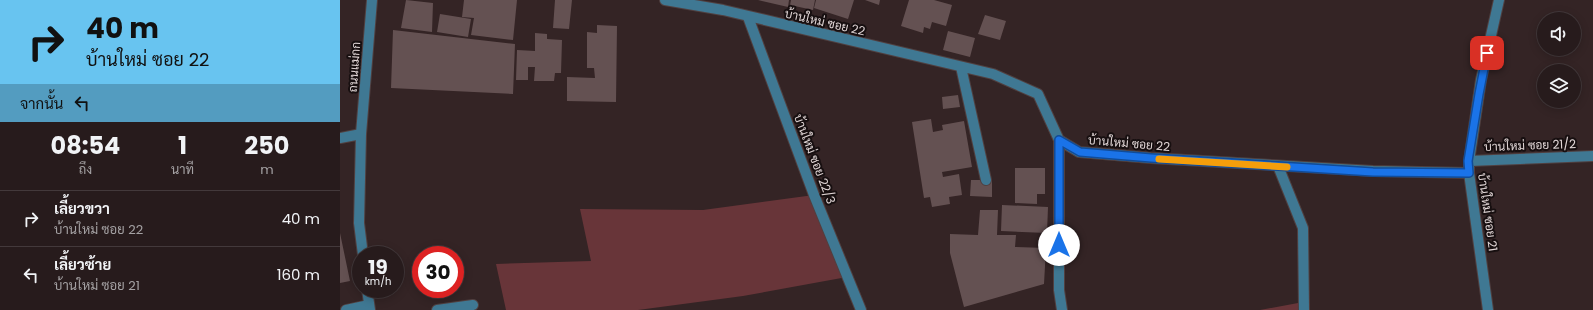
<!DOCTYPE html>
<html lang="th">
<meta charset="utf-8">
<style>
:root{--surface:#271b1c;--page:#332829;--text:#f1f3f6;--muted:#a4a1a3;--line:#43393b}
body{margin:0;font-family:Poppins,Sarabun,sans-serif;background:var(--page);color:var(--text);height:100vh;display:flex;flex-direction:column;font-size:15px;white-space:nowrap}
*{box-sizing:border-box;margin:0}
p{font-size:13px;color:var(--muted)}
.icon{flex:none;width:22px;height:22px;fill:none;stroke:currentColor;stroke-width:2;stroke-linecap:round;stroke-linejoin:round}
.map{position:relative;flex:1;overflow:hidden}
.sheet{display:flex;flex-direction:column;background:var(--surface);width:340px}
.sheet>*{flex:none}
.hud{background:#68c4f0;color:#111;overflow:hidden}
.controls{position:absolute;left:1197px;top:12px;display:grid;gap:8px}
.controls a{display:grid;place-items:center;width:44px;height:44px;border-radius:50%;background:var(--surface);box-shadow:0 2px 10px #0003,0 0 0 1px var(--line);font-size:20px}
.speed{position:absolute;left:12px;top:246px;display:flex;gap:8px;font-size:20px;font-weight:700;text-align:center}
.speed>*{display:grid;place-content:center;width:52px;height:52px;border-radius:50%;background:var(--surface);box-shadow:0 2px 10px #0003,0 0 0 1px var(--line);line-height:1}
.speed small{font-size:10px;font-weight:400}
.speed .limit{border:6px solid #d22;background:#fff;color:#111}
.pin{position:absolute;display:grid;place-items:center;width:34px;height:34px;color:#fff;margin:-17px;border-radius:8px;box-shadow:0 2px 6px #0006}
.me{position:absolute;width:44px;margin:-22px;rotate:0deg;stroke-linejoin:round;filter:drop-shadow(0 0 3px #0008)}
.turn{display:flex;align-items:center;gap:14px;height:84px;padding:0 20px;font-size:18px}
.turn .icon{width:52px;height:52px;stroke-width:2.5}
.turn b{display:block;font-size:28px;line-height:34px}
.then{display:flex;align-items:center;height:38px;padding:0 20px;background:#0003;gap:8px;font-size:15px}
.eta{display:flex;justify-content:space-evenly;align-items:center;height:68px;text-align:center}
.eta b{font-size:24px;font-weight:700;line-height:28px}
ul{padding:0;list-style:none}
li{display:flex;align-items:center;gap:12px;height:56px;padding:0 20px;border-top:1px solid var(--line)}
li div{flex:1}
li b{display:block;font-size:15px}
li em{font-style:normal}
main{display:flex;flex:1;min-height:0}
.map>svg:first-child{display:block}
.green{fill:#683539}
.building{fill:#645152}
.lines{fill:none;stroke-linecap:round;stroke-linejoin:round}
.minor-casing{stroke:#504041;stroke-width:12}
.minor{stroke:#3f7893;stroke-width:10}
.route-casing{stroke:#114b97;stroke-width:10}
.route{stroke:#1a73e8;stroke-width:7}
.slow{stroke:#f59e0b;stroke-width:7}
.labels{text-anchor:middle;dominant-baseline:central;stroke-width:4;stroke-linejoin:round;paint-order:stroke}
.street-label{font-size:12px;fill:#e1d6d6;stroke:#170f10}
</style>
<main>
<section class="sheet">
<div class="hud">
<div class="turn"><svg class="icon" aria-label="right" viewBox="0 0 24 24"><path d="M7 20v-9h11M14 6l5 5-5 5"/></svg><div><b>40 m</b>บ้านใหม่ ซอย 22</div></div>
<div class="then">จากนั้น<svg class="icon" aria-label="left" viewBox="0 0 24 24"><path d="M17 20v-9H6M10 6l-5 5 5 5"/></svg></div>
</div>
<div class="eta">
<div><b>08:54</b><p>ถึง</p></div>
<div><b>1</b><p>นาที</p></div>
<div><b>250</b><p>m</p></div>
</div>
<ul>
<li><svg class="icon" aria-label="right" viewBox="0 0 24 24"><path d="M7 20v-9h11M14 6l5 5-5 5"/></svg><div><b>เลี้ยวขวา</b><p>บ้านใหม่ ซอย 22</p></div><em>40 m</em></li>
<li><svg class="icon" aria-label="left" viewBox="0 0 24 24"><path d="M17 20v-9H6M10 6l-5 5 5 5"/></svg><div><b>เลี้ยวซ้าย</b><p>บ้านใหม่ ซอย 21</p></div><em>160 m</em></li>
</ul>
</section>
<div class="map">
<svg width="1253" height="310" viewBox="0 0 1253 310">
<rect width="100%" height="100%" fill="#342425"/>
<path class="green" d="M474,195L507,277L403,296L298,310H166L156,264L251,261L240,209L363,210Z
M958,303V310H920Z"/>
<path class="building" d="M66,0L93,3L92,32L61,28Z
M124,0H177L173,40L131,35L134,18L122,17Z
M215,0H232L229,29L213,28Z
M418,0H449L448,7Z
M451,0H475L473,10L450,5Z
M476,0H514L508,19L474,8Z
M525,0H540L539,5Z
M569,0H594L612,5L606,26L592,22L590,29L584,27L583,33L561,26Z
M100,14L131,19L128,37L97,32Z
M645,15L666,21L660,40L638,34Z
M257,25L277,26L276,102L227,101V77L255,78L254,68H247V32L257,33Z
M53,30L175,44L173,94L51,88Z
M608,31L635,38L630,57L603,50Z
M195,33L207,34V39L222,40L221,73H215L214,81H194L195,67H188V80H176L177,50L195,51Z
M618,95L620,107L603,109L602,97Z
M591,119L593,132L603,130L602,125L624,121L632,167L602,172L603,177L619,174L622,195L609,197L610,204L592,207L590,197L584,198L572,122Z
M675,168H705V194H697V204L675,203Z
M631,180H652V197L630,196Z
M662,205L708,207L707,233L661,231Z
M640,210H658L657,235H676L675,247L706,248L704,284L624,307L610,253V234L638,235Z
M0,233L10,281L0,283Z"/>
<g class="lines">
<defs>
<path id="minor" d="M325,0L383,10L653,74L698,94L719,140L739,152L811,158L1033,171L1129,173
M408,17L474,195L521,310
M621,67L646,180
M0,138L21,134
M719,140V290L722,310
M1129,161L1253,156
M938,166L963,228L964,310
M23,255L19,223L21,134L32,0
M27,289L30,310
M6,310L29,305
M97,310L133,305
M1148,310L1129,173V161L1141,80L1159,0"/>
</defs>
<use href="#minor" class="minor-casing"/>
<use href="#minor" class="minor"/>
</g>
<g class="lines">
<defs>
<path id="route" d="M719,245V140L740,152L811,158L1033,172L1129,173L1128,161L1139,94L1147,53"/>
</defs>
<use href="#route" class="route-casing"/>
<use href="#route" class="route"/>
<path class="slow" d="M819,159L947,167"/>
</g>
<g class="labels">
<g class="street-label">
<text transform="translate(485 22) rotate(13)">บ้านใหม่ ซอย 22</text>
<text transform="translate(14 67) rotate(-86)">ถนนแม่กก</text>
<text transform="translate(789 143) rotate(5)">บ้านใหม่ ซอย 22</text>
<text transform="translate(1190 145) rotate(-2)">บ้านใหม่ ซอย 21/2</text>
<text transform="translate(475 159) rotate(69)">บ้านใหม่ ซอย 22/3</text>
<text transform="translate(1148 212) rotate(82)">บ้านใหม่ ซอย 21</text>
</g>
</g>
</svg>
<div class="controls">
<a><svg class="icon" aria-label="sound" viewBox="0 0 24 24"><path d="M4 9h4l5-4v14l-5-4H4zM17 9q2 3 0 6"/></svg></a>
<a><svg class="icon" aria-label="layers" viewBox="0 0 24 24"><path d="M12 4l9 5-9 5-9-5zM3 14l9 5 9-5"/></svg></a>
</div>
<div class="speed"><div>19<small>km/h</small></div><div class="limit">30</div></div>
<div class="pin" style="left:1147px;top:53px;background:#d93025"><svg class="icon" aria-label="arrive" viewBox="0 0 24 24"><path d="M6 21V4h12l-3 4 3 4H6"/></svg></div>
<svg class="me" style="left:719px;top:245px" viewBox="-20 -20 40 40"><circle r="19" fill="#fff"/><path d="M0-13L10 11 0 6-10 11z" fill="#1a73e8"/></svg>
</div>
</main>
